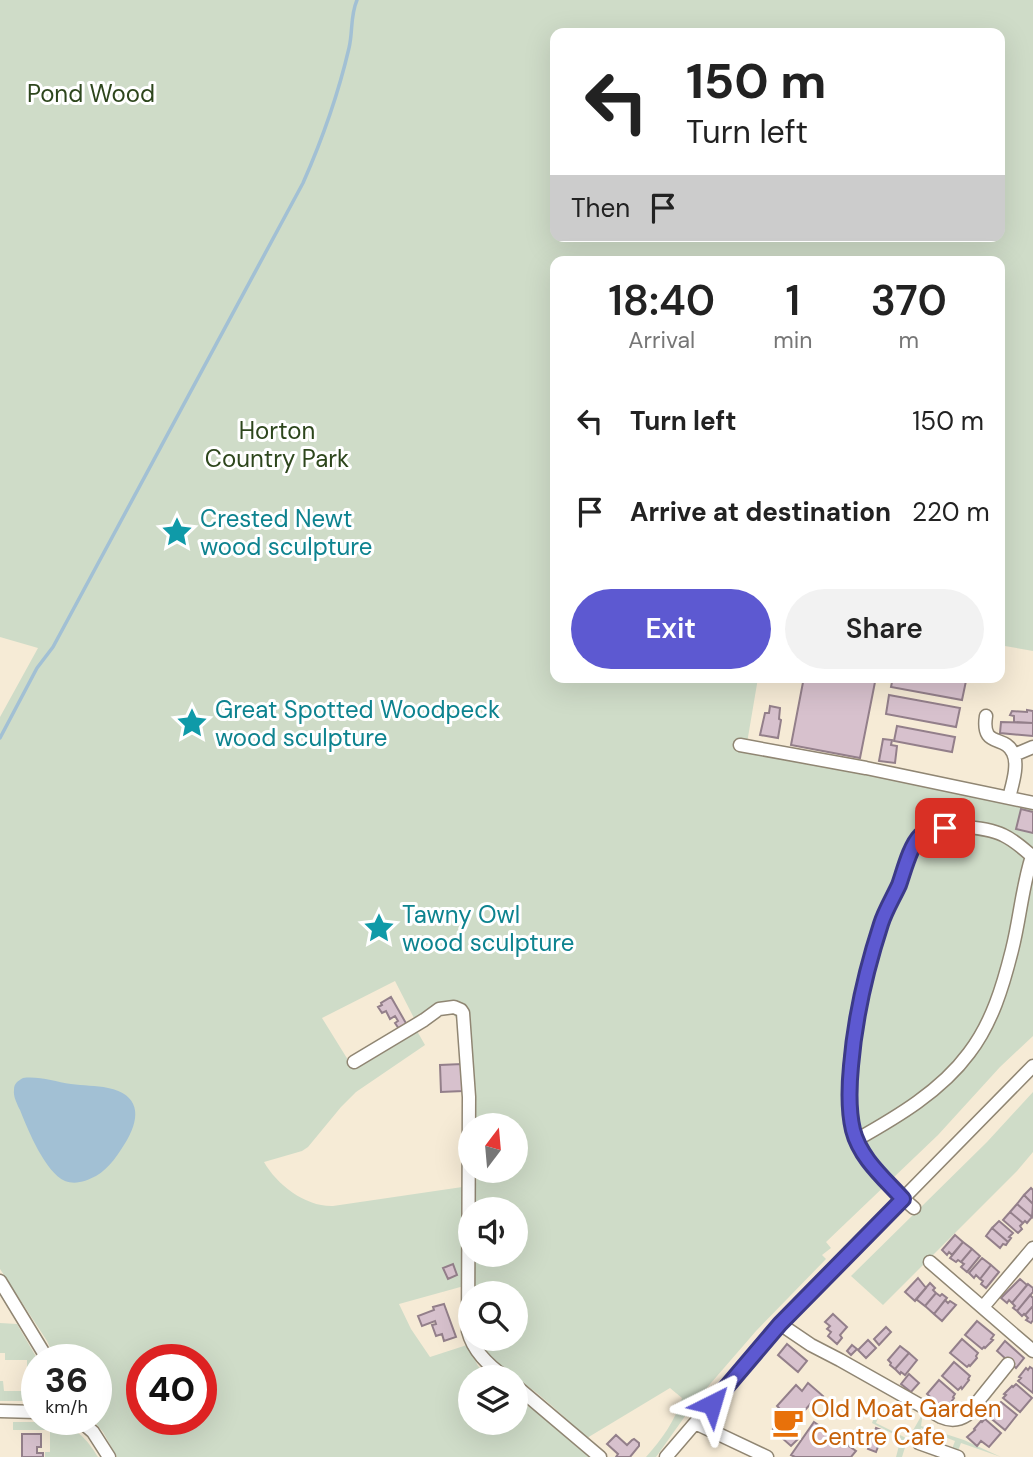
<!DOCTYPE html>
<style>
:root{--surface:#fff;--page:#f2f2f2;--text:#222;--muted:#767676;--accent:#5d59d1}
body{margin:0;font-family:"DM Sans",sans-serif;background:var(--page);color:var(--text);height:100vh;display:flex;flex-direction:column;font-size:26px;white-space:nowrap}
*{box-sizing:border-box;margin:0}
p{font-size:23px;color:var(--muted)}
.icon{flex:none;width:38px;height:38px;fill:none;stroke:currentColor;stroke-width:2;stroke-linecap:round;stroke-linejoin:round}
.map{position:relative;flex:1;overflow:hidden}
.details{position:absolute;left:550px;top:256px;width:455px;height:427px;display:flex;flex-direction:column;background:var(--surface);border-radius:14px;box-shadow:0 7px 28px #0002}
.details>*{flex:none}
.top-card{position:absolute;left:550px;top:28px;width:455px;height:214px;border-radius:14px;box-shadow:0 7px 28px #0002;background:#fff;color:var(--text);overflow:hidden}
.needle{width:46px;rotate:16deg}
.tools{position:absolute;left:458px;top:1113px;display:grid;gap:14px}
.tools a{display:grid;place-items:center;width:70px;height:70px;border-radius:50%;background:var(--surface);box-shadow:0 7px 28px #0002;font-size:35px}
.speed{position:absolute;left:21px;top:1344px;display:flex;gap:14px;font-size:35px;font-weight:700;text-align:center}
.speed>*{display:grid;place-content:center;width:91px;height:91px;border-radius:50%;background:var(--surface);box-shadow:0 7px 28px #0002;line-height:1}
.speed small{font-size:18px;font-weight:400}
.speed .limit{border:10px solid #d22;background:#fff;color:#111}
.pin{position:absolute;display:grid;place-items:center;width:60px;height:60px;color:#fff;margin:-30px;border-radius:14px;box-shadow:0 4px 10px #0006}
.me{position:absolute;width:77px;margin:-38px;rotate:40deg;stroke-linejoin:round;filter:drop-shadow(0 0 5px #0008)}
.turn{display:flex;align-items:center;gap:24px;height:147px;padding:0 21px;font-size:32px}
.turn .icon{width:91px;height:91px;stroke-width:2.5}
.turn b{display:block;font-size:49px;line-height:60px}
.then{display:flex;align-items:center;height:66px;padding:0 21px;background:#0003;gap:14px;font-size:26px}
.eta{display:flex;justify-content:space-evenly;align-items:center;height:119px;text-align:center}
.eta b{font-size:42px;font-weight:600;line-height:49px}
.button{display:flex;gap:14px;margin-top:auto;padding:14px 21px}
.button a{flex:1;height:80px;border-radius:42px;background:var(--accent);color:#fff;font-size:28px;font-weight:600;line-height:80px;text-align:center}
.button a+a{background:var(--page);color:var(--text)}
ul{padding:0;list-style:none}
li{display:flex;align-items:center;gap:21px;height:91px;padding:0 21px}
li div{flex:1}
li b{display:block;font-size:26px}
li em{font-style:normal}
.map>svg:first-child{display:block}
.green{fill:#cfdcc8;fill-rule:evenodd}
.water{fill:#a2c0d4}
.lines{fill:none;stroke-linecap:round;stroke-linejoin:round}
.stream{stroke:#a2c0d4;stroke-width:3.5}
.building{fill:#d7c1cd;stroke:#937f8a;stroke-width:2}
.minor-casing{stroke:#908673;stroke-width:15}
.minor{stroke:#fff;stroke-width:12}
.route-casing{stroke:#3c3a88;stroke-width:18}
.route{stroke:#5d59d1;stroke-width:12}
.labels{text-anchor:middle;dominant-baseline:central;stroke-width:6;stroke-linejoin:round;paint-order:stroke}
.park-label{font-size:24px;fill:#2d461c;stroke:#fff}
.culture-label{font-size:24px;fill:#0d838f;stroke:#fff;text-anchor:start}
.food-label{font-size:24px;fill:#c56008;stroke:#fff;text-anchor:start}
</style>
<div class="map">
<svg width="1033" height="1457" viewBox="0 0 1033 1457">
<rect width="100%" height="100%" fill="#f6ebd6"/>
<path class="green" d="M0,0H1033V651L999,645V261H555V677L758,678L747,743L945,788L1018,807L1019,802L1033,805V1036L1000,1067L938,1135L826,1242L831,1248L822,1255L826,1259L756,1331L698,1398L656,1457H646C662,1439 675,1421 682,1398L670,1388L587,1438C571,1423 555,1408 538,1394C517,1377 492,1363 478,1339H516V1293H471L464,1286L399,1304L411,1329L430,1357L467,1345L478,1366L489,1377H471V1423H516V1397L577,1443L593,1457H117L103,1432L92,1419H96V1360H56L47,1341L0,1269V717L38,648L0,637ZM555,33H999V236H555ZM395,981L415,1020L426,1013L438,1003L454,1015L457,1020L475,1083L476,1125H516V1171H477L476,1185L333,1206C306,1207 277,1185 264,1162L302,1151L308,1147L341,1107L356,1092L425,1045L417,1031L353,1068L322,1018ZM471,1209H516V1255H471ZM142,1360H201V1419H142Z
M1033,1092V1152L1017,1171L883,1305L851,1276L987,1142Z
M0,1323L17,1324L38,1360H37V1369H27V1360H5V1353H0Z
M0,1381H3L4,1391H27V1382H37V1401H0Z
M880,1402L884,1403L876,1423L908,1439L923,1413L921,1426L964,1440L1001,1457L961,1443L958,1451L952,1449L955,1441L921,1428L918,1437L916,1436L913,1442L907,1441L902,1457H896L901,1438L872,1423Z
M13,1422H47V1430H13Z
M50,1422C73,1423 87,1439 98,1457H45V1452H50Z"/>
<path class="water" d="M23,1078C40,1076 55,1082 71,1084C83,1086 96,1085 108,1088C139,1094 141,1116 127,1140C119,1153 110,1168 96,1176C86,1181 76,1185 65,1181C45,1172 28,1130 20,1110C17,1104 13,1096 14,1090C14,1083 18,1081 23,1078Z"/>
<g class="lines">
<path class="stream" d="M0,738L37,668L53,647L303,183C322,140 338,95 349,48C353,32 350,16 357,0"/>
</g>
<path class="building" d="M804,677H876L860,758L791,745Z
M893,677H945L966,681L962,700L891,687Z
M889,695L960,708L956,727L886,714Z
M770,706L780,708L779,719L781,720L778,738L760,735L765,713H769Z
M1027,710L1033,711V723L1014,722V716L1010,715L1012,711L1027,712Z
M1001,722L1033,723V736L1000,733Z
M897,726L955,737L952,752L894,741Z
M883,739L892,740L891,745L897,746L895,763L879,761Z
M1021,809L1033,812V833L1016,829Z
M391,997L407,1025L399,1029L395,1023L398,1021L395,1016L390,1019L386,1011L382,1013L378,1007L382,1005L381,1003Z
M462,1064L463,1091L441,1092L440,1065Z
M1031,1188L1033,1190V1204L1024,1195Z
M1024,1195L1033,1204L1032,1217L1017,1204Z
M1017,1204L1032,1217L1027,1223L1025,1221L1023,1223L1010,1212Z
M1010,1212L1023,1223L1020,1226L1022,1229L1018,1233L1003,1220Z
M999,1221L1013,1233L1009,1237L1011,1238L1008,1242L992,1228Z
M992,1228L1008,1242L1006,1245L1003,1244L1000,1248L986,1236Z
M955,1235L963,1242L952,1255L949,1252L947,1255L942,1250Z
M963,1242L972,1249L961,1262L958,1260L956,1262L950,1258Z
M972,1249L980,1256L967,1272L961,1267L964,1264L961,1262Z
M982,1258L991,1265L980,1279L976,1275L974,1278L969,1273Z
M453,1264L457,1275L448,1279L443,1268Z
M991,1265L999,1272L986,1288L981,1284L983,1281L980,1279Z
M918,1278L926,1288L915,1301L905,1292Z
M1020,1279L1027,1285L1012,1303L1009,1300L1007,1303L1001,1298Z
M930,1283L935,1288L933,1290L936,1293L925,1306L916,1299Z
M1028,1284L1033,1288V1292L1017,1311L1013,1308L1015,1306L1012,1303Z
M936,1293L940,1296L942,1294L947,1298L934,1314L925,1306Z
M1030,1295L1033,1298V1306L1025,1315L1024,1314L1022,1316L1017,1311Z
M945,1300L948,1303L950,1301L956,1305L942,1321L934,1314Z
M444,1304L456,1337L444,1341L442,1334L436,1336L432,1325L436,1324L435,1321L422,1326L418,1316L434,1310L433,1307Z
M1033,1306V1320L1031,1323L1026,1320L1028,1318L1025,1315Z
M833,1314L847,1327L840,1335L842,1338L837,1344L828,1336L831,1332L827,1329L830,1326L825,1322Z
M977,1321L994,1335L991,1339L993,1340L985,1348L984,1347L982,1349L965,1335Z
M886,1327L891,1332L879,1345L874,1339Z
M962,1339L978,1353L976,1356L977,1358L970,1366L969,1365L967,1367L950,1353Z
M868,1340L876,1348L866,1358L858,1350Z
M1005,1341L1024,1358L1016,1368L997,1351Z
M787,1344L807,1361L798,1372L778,1355Z
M852,1345L857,1349L851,1355L847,1351Z
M900,1346L909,1353L895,1369L890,1365L891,1363L888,1360Z
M909,1353L917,1360L905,1375L901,1372L900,1374L895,1369Z
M954,1362L970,1376L968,1379L969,1380L962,1389L961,1387L958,1390L942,1376Z
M1030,1367L1033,1369V1393L1018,1381L1021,1378L1019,1377L1026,1368L1028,1370Z
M909,1374L919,1383L911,1392L901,1384Z
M939,1380L955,1394L953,1397L954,1398L947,1407L946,1406L943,1408L927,1394Z
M808,1383L823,1396L816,1404L813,1401L781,1437L773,1429L786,1415L777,1406L796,1385L802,1391Z
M1016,1384L1032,1398L1020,1412L1003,1398L1006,1395L1004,1394L1012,1386L1013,1387Z
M1001,1402L1017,1415L1005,1430L988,1416L991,1413L989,1412L996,1403L998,1405Z
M985,1419L1001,1433L989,1447L981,1441L977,1446L967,1437L975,1430L974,1429L981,1421L982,1422Z
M814,1422L856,1451L851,1457H795L791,1455Z
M876,1428L884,1431L876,1452L868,1449Z
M789,1430L799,1438L791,1446L782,1438Z
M22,1434H41V1447H37V1453H43V1457H22Z
M616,1435L627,1445L632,1440L634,1439L639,1443V1446L630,1457H616L618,1454L607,1444Z"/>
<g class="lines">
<defs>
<path id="minor" d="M986,716C981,749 1005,734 1013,753C1019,765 1012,785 1009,798
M740,745L866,768L1033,803
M1014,755L1033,747
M354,1062L424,1020L439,1009L454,1007L461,1010L463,1013L469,1097L468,1331C473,1351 488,1365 505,1377
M856,1140C897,1117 941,1091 969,1053C992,1023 1003,986 1012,950C1020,919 1022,887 1032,856
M914,1208C895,1192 864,1162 856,1140C838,1092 858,1005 872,957C875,945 878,933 882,921C887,908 894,896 899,883C904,870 911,843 921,834C935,821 987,827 1003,835C1014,840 1024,849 1033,857
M930,1262L1033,1351
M0,1281L48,1360
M983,1307L1033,1248
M780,1324L811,1345L840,1360L941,1417C950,1421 958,1421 967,1415L1008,1364
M516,1386L600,1457
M0,1411L37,1412
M78,1419L93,1432L109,1457
M695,1423L767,1457
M919,1443L958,1457
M666,1457L780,1324L1033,1066"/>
</defs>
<use href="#minor" class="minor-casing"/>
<use href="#minor" class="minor"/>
</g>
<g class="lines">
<defs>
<path id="route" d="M712,1404L780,1324L903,1199C884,1178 860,1158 853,1130C848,1109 849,1087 851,1066C855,1018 866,970 881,924C885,911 893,898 899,885C904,871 910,846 920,836C926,829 936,829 945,828"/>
</defs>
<use href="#route" class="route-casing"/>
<use href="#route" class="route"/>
</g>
<defs>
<symbol id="sight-bare" viewBox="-9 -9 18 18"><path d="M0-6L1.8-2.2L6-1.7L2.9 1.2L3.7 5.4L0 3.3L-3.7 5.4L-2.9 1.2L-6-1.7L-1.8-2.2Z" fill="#0f9aa8" stroke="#fff" stroke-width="2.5" paint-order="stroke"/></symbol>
<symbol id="cafe-bare" viewBox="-9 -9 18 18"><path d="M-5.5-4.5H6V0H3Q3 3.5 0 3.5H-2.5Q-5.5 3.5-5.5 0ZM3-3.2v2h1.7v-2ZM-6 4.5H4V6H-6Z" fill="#e8710a" stroke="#fff" stroke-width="2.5" paint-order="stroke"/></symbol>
</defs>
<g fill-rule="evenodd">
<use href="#sight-bare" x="155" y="510" width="44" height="44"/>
<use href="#sight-bare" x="170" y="701" width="44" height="44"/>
<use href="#sight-bare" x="357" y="906" width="44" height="44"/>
<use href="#cafe-bare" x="766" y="1400" width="44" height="44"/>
</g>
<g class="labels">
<g class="park-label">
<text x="91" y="93">Pond Wood</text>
<text x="277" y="430">Horton<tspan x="277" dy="28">Country Park</tspan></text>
</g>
<g class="culture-label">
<text x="200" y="518">Crested Newt<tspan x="200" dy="28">wood sculpture</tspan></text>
<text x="215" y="709">Great Spotted Woodpeck<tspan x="215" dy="28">wood sculpture</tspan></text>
<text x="402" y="914">Tawny Owl<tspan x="402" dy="28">wood sculpture</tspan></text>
</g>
<g class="food-label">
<text x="811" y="1408">Old Moat Garden<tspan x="811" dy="28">Centre Cafe</tspan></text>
</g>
</g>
</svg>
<div class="tools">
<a><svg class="needle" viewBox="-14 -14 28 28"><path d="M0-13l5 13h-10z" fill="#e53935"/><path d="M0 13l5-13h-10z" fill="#767676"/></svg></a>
<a><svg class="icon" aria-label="sound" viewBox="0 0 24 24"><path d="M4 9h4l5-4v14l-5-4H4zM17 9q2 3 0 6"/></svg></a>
<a><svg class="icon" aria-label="search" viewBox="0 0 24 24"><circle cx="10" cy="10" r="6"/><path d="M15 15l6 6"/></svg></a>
<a><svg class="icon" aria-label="layers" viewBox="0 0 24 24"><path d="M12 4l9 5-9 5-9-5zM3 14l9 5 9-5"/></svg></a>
</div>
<div class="speed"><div>36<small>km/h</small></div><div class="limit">40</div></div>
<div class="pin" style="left:945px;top:828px;background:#d93025"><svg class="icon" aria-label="arrive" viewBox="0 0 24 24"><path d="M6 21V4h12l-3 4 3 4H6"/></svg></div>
<svg class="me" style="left:712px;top:1404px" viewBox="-20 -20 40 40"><path d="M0-17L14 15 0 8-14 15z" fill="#5d59d1" stroke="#fff" stroke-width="4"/></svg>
<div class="top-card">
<div class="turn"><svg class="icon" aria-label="left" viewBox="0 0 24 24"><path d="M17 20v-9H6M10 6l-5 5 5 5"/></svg><div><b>150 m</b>Turn left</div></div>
<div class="then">Then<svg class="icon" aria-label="arrive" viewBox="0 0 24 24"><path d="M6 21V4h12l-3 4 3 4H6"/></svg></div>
</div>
<section class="details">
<div class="eta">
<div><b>18:40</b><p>Arrival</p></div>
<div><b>1</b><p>min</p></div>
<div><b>370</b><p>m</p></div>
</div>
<ul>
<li><svg class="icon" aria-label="left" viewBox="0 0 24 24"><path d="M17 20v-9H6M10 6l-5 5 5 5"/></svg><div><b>Turn left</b></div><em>150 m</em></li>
<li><svg class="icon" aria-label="arrive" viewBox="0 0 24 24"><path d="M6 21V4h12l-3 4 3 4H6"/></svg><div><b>Arrive at destination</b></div><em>220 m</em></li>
</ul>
<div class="button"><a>Exit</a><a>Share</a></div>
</section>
</div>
